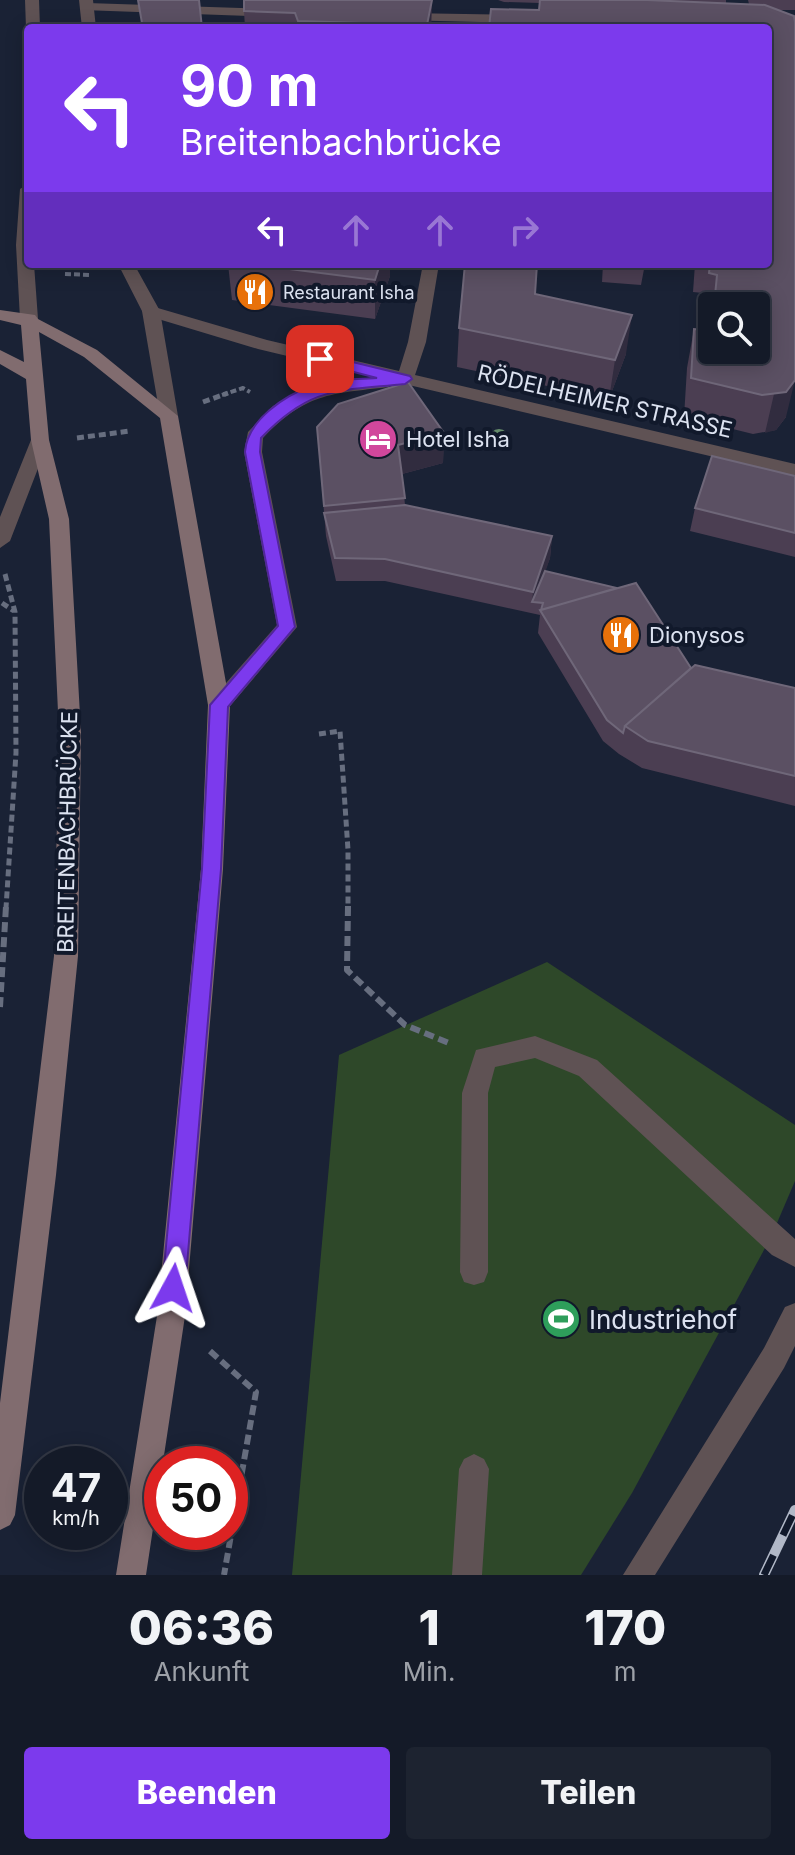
<!DOCTYPE html>
<html lang="de">
<meta charset="utf-8">
<style>
:root{--surface:#141a28;--page:#1d2330;--text:#f1f3f6;--muted:#9da1a8;--line:#333845;--accent:#7c3aed}
body{margin:0;font-family:Inter,sans-serif;background:var(--page);color:var(--text);height:100vh;display:flex;flex-direction:column;font-size:30px;white-space:nowrap}
*{box-sizing:border-box;margin:0}
p{font-size:26px;color:var(--muted)}
.icon{flex:none;width:44px;height:44px;fill:none;stroke:currentColor;stroke-width:2;stroke-linecap:round;stroke-linejoin:round}
.map{position:relative;height:1575px;overflow:hidden}
.details{display:flex;flex-direction:column;background:var(--surface);flex:1}
.details>*{flex:none}
.banner{position:absolute;left:24px;top:24px;width:748px;height:244px;border-radius:8px;box-shadow:0 4px 20px #0003,0 0 0 2px var(--line);background:#7c3aed;color:#fff;overflow:hidden}
.controls{position:absolute;left:698px;top:292px;display:grid;gap:16px}
.controls a{display:grid;place-items:center;width:72px;height:72px;border-radius:8px;background:var(--surface);box-shadow:0 4px 20px #0003,0 0 0 2px var(--line);font-size:40px}
.speed{position:absolute;left:24px;top:1446px;display:flex;gap:16px;font-size:40px;font-weight:700;text-align:center}
.speed>*{display:grid;place-content:center;width:104px;height:104px;border-radius:50%;background:var(--surface);box-shadow:0 4px 20px #0003,0 0 0 2px var(--line);line-height:1}
.speed small{font-size:20px;font-weight:400}
.speed .limit{border:12px solid #d22;background:#fff;color:#111}
.pin{position:absolute;display:grid;place-items:center;width:68px;height:68px;color:#fff;margin:-34px;border-radius:16px;box-shadow:0 4px 12px #0006}
.me{position:absolute;width:88px;margin:-44px;rotate:5deg;stroke-linejoin:round;filter:drop-shadow(0 0 6px #0008)}
.turn{display:flex;align-items:center;gap:28px;height:168px;padding:0 24px;font-size:36px}
.turn .icon{width:104px;height:104px;stroke-width:2.5}
.turn b{display:block;font-size:56px;line-height:68px}
.lanes{display:flex;align-items:center;height:76px;padding:0 24px;background:#0003;justify-content:center;gap:40px;direction:ltr}
.lanes .off{opacity:.35}
.eta{display:flex;justify-content:space-evenly;align-items:center;height:136px;text-align:center}
.eta b{font-size:48px;font-weight:800;line-height:56px}
.action{display:flex;gap:16px;margin-top:auto;padding:16px 24px}
.action a{flex:1;height:92px;border-radius:8px;background:var(--accent);color:#fff;font-size:32px;font-weight:800;line-height:92px;text-align:center}
.action a+a{background:var(--page);color:var(--text)}
.map>svg:first-child{display:block}
.green{fill:#2e4829}
.lines{fill:none;stroke-linecap:round;stroke-linejoin:round}
.path-far2{stroke:#676e7f;stroke-width:4;stroke-dasharray:6 3;stroke-linecap:butt}
.path-far1{stroke:#676e7f;stroke-width:5;stroke-dasharray:7 4;stroke-linecap:butt}
.path{stroke:#676e7f;stroke-width:6;stroke-dasharray:10 5;stroke-linecap:butt}
.service{fill:#5f5254;fill-rule:evenodd}
.minor{fill:#5f5254;fill-rule:evenodd}
.tertiary{fill:#5f5254;fill-rule:evenodd}
.secondary{fill:#816c6f;fill-rule:evenodd}
.rail-casing{stroke:#b1b8c7;stroke-width:10}
.rail{stroke:#11192b;stroke-width:7;stroke-dasharray:22;stroke-linecap:butt}
.tree{fill:#658c6b}
.wall{fill:#4b3e52;fill-rule:evenodd}
.shaded-wall{fill:#312c3f}
.building{fill:#5b5063;stroke:#6f6779;stroke-width:2}
.route{fill:#7c3aed;stroke:#51269a;stroke-width:2}
.labels{text-anchor:middle;dominant-baseline:central;stroke-width:8;stroke-linejoin:round;paint-order:stroke}
.far-poi-label{font-size:18px;fill:#dce2f0;stroke:#11192b;text-anchor:start}
.street-label{font-size:22px;fill:#dce2f0;stroke:#11192b}
.poi-label{font-size:22px;fill:#dce2f0;stroke:#11192b;text-anchor:start}
.near-poi-label{font-size:26px;fill:#dce2f0;stroke:#11192b;text-anchor:start}
</style>
<div class="map">
<svg width="795" height="1575" viewBox="0 0 795 1575">
<rect width="100%" height="100%" fill="#1a2235"/>
<path class="green" d="M547,962L795,1125V1181L771,1237L632,1493L581,1575H292L339,1055Z"/>
<g class="lines">
<path class="path-far2" d="M65,274L91,275
M222,395L243,388L250,392"/>
<path class="path-far1" d="M203,402L228,393
M77,438L130,431
M5,574L15,612L16,753L6,908
M2,603L14,611
M319,734L340,731L348,850V908"/>
<path class="path" d="M348,906L347,970L405,1025L449,1043
M0,1007L6,906
M210,1351L256,1392L224,1575"/>
<path class="service" d="M535,1036L597,1060L795,1239V1267L772,1255L579,1076L535,1058L495,1067L488,1093V1272L484,1282L474,1285L464,1282L460,1272L462,1093L476,1050Z
M474,1454L484,1459L489,1469L482,1575H452L459,1469L464,1459Z"/>
<path class="minor" d="M87,3L274,9L281,13L274,17L82,10L80,7Z
M404,13L518,15L525,19L518,23L399,20V14Z
M423,264H439L426,342L415,375L795,464V476L396,382L388,387C330,394 306,393 263,438L262,452L297,627L226,711L219,713L212,711L208,705L212,699L277,625L244,452L248,432L273,406L312,385L375,377L258,349L145,315L142,311L151,306L267,340L399,371L408,342Z
M40,434L49,440L10,541L0,548V517L31,440Z
M795,1303V1346L784,1368L655,1575H623L764,1348L785,1307Z"/>
<path class="tertiary" d="M25,0H39L40,28H28V31L26,28Z
M79,0H93L96,28H82Z
M28,184V264H34L38,319L29,324L20,319L16,245L20,189Z
M118,264H134L160,311L178,416L175,420L169,422L160,416L142,311Z"/>
<path class="secondary" d="M0,310L35,315L38,319L97,350L178,416L230,705L223,869L185,1316L146,1575H116L157,1316L201,869L208,705L160,418L84,357L39,332L49,440L69,519L81,733L78,956L56,1175L15,1515L10,1525L0,1530V1403L54,956L59,733L49,519L31,440L26,379L0,364V350L24,362L21,325L0,320Z"/>
<defs>
<path id="rail" d="M764,1575L795,1510"/>
</defs>
<use href="#rail" class="rail-casing"/>
<use href="#rail" class="rail"/>
</g>
<circle class="tree" cx="499" cy="439" r="10"/>
<path class="wall" d="M432,0L431,28H245L244,11Z
M498,0H726V3L749,4L748,0H795V10H779L786,417L776,430L753,434L684,417L687,368L694,329L701,330L705,312L702,311L703,293L693,292L695,264H768V28H489L539,10L540,3L504,2ZM712,306H756L712,350Z
M228,264H390V276L375,319L232,300Z
M603,264H645L641,285L602,282Z
M535,294L626,354L609,399L457,367L459,328Z
M317,427L444,433L443,463L402,474L405,505L552,536L550,558L545,571L691,668L795,688V806L642,768L619,754L603,741L538,633L540,615L385,581H336L326,536Z
M795,476V557L690,531L695,508Z"/>
<path class="shaded-wall" d="M432,0L431,28H427V25Z
M380,264H390V276L375,319V280Z
M632,315L626,354L609,399L615,360Z
M795,380L786,417L776,430L765,433L774,394Z
M444,433L443,463L398,475V445Z
M552,536L550,558L535,603L532,602L533,592Z"/>
<path class="building" d="M138,0H199L202,28H137L136,23H142Z
M244,0H432L427,25L298,21L295,13L244,11Z
M540,0H647L765,5L794,16L795,22V380L786,392L762,395L691,378L694,329L705,330V311H712V350H756V306H714L717,275L709,273L710,264H768V28H596V26L544,24V28H489L491,9L539,10Z
M250,264H380L375,280Z
M465,264H537L535,294L632,315L615,360L459,328Z
M408,382L444,433L398,445L405,498L324,506L317,427L338,404Z
M712,456L795,476V533L695,508Z
M405,505L552,536L533,592L385,559L335,558L324,513Z
M545,571L617,588L541,610L543,603L532,602Z
M636,583L691,668L625,726L623,733L607,720L540,610Z
M695,665L795,688V776L648,741L625,726Z"/>
<path class="route" d="M320,354L410,376L412,379L405,384C338,391 311,386 261,438L260,452L295,627L228,707L221,869L185,1288L181,1296L173,1299L165,1296L162,1288L202,869L210,705L278,626L245,452C247,420 285,395 314,385C333,378 357,380 377,378L315,362V356Z"/>
<defs>
<symbol id="restaurant-disc" viewBox="-11 -11 22 22"><circle r="9.5" fill="#e8710a" stroke="#11192b"/><path d="M-5-6h1v4h1v-4h1v4h1v-4h1v5L-1.5 .5V6h-2V.5L-5-1ZM5-6V6H3V1.5H1.5Q1.5-4 5-6Z" fill="#fff"/></symbol>
<symbol id="hotel-disc" viewBox="-11 -11 22 22"><circle r="9.5" fill="#d1479c" stroke="#11192b"/><path d="M-6-4.5h1.5V1H6V5H4.5V3h-9V5H-6ZM-4 0a1.8 1.8 0 1 1 3.6 0ZM.5 0V-2.5h3Q6-2.5 6 0Z" fill="#fff"/></symbol>
<symbol id="stadium-disc" viewBox="-11 -11 22 22"><circle r="9.5" fill="#2e9e5b" stroke="#11192b"/><path d="M0-5a6.5 5 0 1 0 0 10a6.5 5 0 1 0 0-10ZM-3.5-1.8h7v3.6h-7Z" fill="#fff"/></symbol>
</defs>
<g fill-rule="evenodd">
<use href="#restaurant-disc" x="233" y="270" width="44" height="44"/>
<use href="#hotel-disc" x="356" y="417" width="44" height="44"/>
<use href="#restaurant-disc" x="599" y="613" width="44" height="44"/>
<use href="#stadium-disc" x="539" y="1297" width="44" height="44"/>
</g>
<g class="labels">
<g class="far-poi-label">
<text x="283" y="292">Restaurant Isha</text>
</g>
<g class="street-label">
<text transform="translate(605 401) rotate(13)">RÖDELHEIMER STRASSE</text>
<text transform="translate(67 832) rotate(-89)">BREITENBACHBRÜCKE</text>
</g>
<g class="poi-label">
<text x="406" y="439">Hotel Isha</text>
<text x="649" y="635">Dionysos</text>
</g>
<g class="near-poi-label">
<text x="589" y="1319">Industriehof</text>
</g>
</g>
</svg>
<div class="controls">
<a><svg class="icon" aria-label="search" viewBox="0 0 24 24"><circle cx="10" cy="10" r="6"/><path d="M15 15l6 6"/></svg></a>
</div>
<div class="speed"><div>47<small>km/h</small></div><div class="limit">50</div></div>
<div class="pin" style="left:320px;top:359px;background:#d93025"><svg class="icon" aria-label="arrive" viewBox="0 0 24 24"><path d="M6 21V4h12l-3 4 3 4H6"/></svg></div>
<svg class="me" style="left:173px;top:1288px" viewBox="-20 -20 40 40"><path d="M0-17L14 15 0 8-14 15z" fill="#7c3aed" stroke="#fff" stroke-width="4"/></svg>
<div class="banner">
<div class="turn"><svg class="icon" aria-label="left" viewBox="0 0 24 24"><path d="M17 20v-9H6M10 6l-5 5 5 5"/></svg><div><b>90 m</b>Breitenbachbrücke</div></div>
<div class="lanes"><svg class="icon" aria-label="left" viewBox="0 0 24 24"><path d="M17 20v-9H6M10 6l-5 5 5 5"/></svg><svg class="icon off" aria-label="ahead" viewBox="0 0 24 24"><path d="M12 20V5M6 11l6-6 6 6"/></svg><svg class="icon off" aria-label="ahead" viewBox="0 0 24 24"><path d="M12 20V5M6 11l6-6 6 6"/></svg><svg class="icon off" aria-label="right" viewBox="0 0 24 24"><path d="M7 20v-9h11M14 6l5 5-5 5"/></svg></div>
</div>
</div>
<section class="details">
<div class="eta">
<div><b>06:36</b><p>Ankunft</p></div>
<div><b>1</b><p>Min.</p></div>
<div><b>170</b><p>m</p></div>
</div>
<div class="action"><a>Beenden</a><a>Teilen</a></div>
</section>
